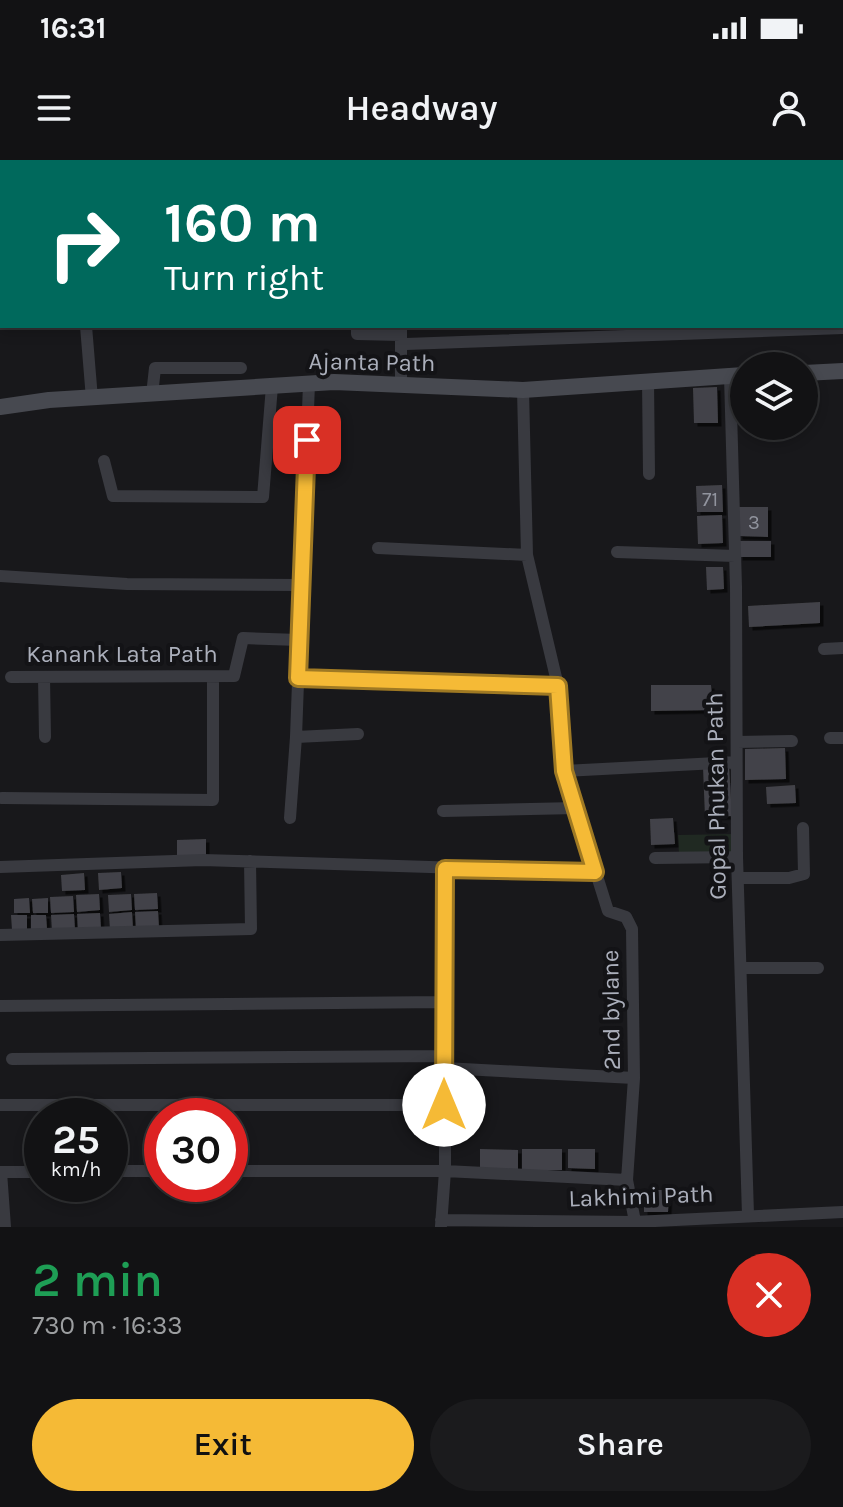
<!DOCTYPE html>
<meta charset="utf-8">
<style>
:root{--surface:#121214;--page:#1b1b1d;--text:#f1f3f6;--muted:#9c9ea0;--line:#313234;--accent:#f5ba36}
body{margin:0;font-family:Karla,sans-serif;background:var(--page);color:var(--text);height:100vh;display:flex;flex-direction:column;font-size:30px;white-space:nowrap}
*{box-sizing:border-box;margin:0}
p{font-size:26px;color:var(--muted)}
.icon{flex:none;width:44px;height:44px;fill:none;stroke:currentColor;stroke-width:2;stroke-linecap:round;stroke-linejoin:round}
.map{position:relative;height:1067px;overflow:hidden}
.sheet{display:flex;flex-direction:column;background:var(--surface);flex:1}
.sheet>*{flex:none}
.banner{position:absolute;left:0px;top:0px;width:844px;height:168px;box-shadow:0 4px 12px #0003,0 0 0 2px var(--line);background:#00695c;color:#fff;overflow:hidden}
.controls{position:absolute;left:730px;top:192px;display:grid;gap:16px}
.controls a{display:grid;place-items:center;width:88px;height:88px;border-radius:50%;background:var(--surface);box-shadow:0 4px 12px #0003,0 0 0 2px var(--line);font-size:40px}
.speed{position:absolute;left:24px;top:938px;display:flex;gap:16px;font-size:40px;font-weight:700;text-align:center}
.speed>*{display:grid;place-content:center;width:104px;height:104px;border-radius:50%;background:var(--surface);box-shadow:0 4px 12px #0003,0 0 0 2px var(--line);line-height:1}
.speed small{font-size:20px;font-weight:400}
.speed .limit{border:12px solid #d22;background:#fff;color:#111}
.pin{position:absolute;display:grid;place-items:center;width:68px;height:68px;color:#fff;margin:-34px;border-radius:16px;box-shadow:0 4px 12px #0006}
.me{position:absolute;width:88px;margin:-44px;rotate:0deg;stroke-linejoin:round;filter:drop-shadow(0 0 6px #0008)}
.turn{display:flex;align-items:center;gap:28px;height:168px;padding:0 32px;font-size:36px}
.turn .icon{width:104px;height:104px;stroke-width:2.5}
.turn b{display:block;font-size:56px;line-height:68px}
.round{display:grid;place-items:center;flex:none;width:84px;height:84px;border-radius:42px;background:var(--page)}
.summary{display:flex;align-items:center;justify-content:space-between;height:136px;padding:0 32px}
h1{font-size:48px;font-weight:600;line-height:60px;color:#1e9e55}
.button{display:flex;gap:16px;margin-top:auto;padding:16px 32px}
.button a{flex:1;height:92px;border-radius:48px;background:var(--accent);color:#111;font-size:32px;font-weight:600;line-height:92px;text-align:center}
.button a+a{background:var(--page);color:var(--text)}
.status{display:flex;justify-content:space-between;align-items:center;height:56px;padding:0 40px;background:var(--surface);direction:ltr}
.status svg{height:22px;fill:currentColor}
header{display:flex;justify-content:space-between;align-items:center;height:104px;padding:0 32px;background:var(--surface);font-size:36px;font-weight:600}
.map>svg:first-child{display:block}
.green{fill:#202922}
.building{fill:#434348;filter:url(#shadow)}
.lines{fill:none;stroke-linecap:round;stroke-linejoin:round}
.street{stroke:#393a40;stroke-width:12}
.secondary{stroke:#474950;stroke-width:16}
.route-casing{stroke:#9f7923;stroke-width:20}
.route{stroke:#f5ba36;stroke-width:14}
.labels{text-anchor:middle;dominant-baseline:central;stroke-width:8;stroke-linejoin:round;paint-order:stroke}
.number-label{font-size:20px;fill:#91949e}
.street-label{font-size:24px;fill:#abafbb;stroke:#131316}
</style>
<div class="status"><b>16:31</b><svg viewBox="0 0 49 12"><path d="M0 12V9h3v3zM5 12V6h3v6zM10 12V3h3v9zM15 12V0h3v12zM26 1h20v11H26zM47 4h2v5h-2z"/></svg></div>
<header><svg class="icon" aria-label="menu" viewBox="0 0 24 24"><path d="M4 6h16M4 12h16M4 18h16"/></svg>Headway<svg class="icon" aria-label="person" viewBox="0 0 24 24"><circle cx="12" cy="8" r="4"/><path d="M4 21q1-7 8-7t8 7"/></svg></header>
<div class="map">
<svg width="843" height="1067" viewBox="0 0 843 1067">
<defs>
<filter id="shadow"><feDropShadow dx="3.5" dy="3.5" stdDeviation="0" flood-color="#0009"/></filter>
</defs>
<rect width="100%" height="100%" fill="#18181b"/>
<path class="green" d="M734,674V694L679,695L678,675Z"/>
<path class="building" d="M717,227L718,263H694L693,228Z
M722,325L723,352H697L696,326Z
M739,347H768V377L739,376Z
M722,355L723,383L698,384L697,356Z
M739,381H771V397H739Z
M706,407H723L724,429L707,430Z
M820,442V463L749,467L748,446Z
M651,525H711L713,550L651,551Z
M785,588L786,619L745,620V589Z
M729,606L732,656L705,657L703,607Z
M795,625L796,643L767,644L766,627Z
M673,658L675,684L651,685L650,659Z
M206,679V696H177V680Z
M121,712L122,728L99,730L98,713Z
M84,713L85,730L62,731L61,715Z
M157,733L158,749L135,750L134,734Z
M99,734L100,750L77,752L76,735Z
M131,734L132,750L109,752L108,735Z
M73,736L74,752L51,753L50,737Z
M29,738L30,753H14V739Z
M48,738V753H33L32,739Z
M158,751L159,768L136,769L135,752Z
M132,752L133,769L110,770L109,754Z
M100,753L101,769L78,770L77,754Z
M74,754L75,770L52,771L51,755Z
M11,755H27V769L12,770Z
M31,755H46L47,769L31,770Z
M480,989L518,990V1010H480Z
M522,989H562V1010H522Z
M568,989H595V1009L568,1008Z
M644,1030H669L668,1052H644Z"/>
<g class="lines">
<path class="street" d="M83,0V2
M0,16L2,112
M842,68H843
M86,166L92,239
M357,166V174L401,175
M406,184L843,168
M730,216L736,427L737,697L748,1055
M648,220L649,314
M401,225V166
M523,230L527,395L558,526L564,611L608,751L626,757L632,769L634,918L627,1020L636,1067
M152,235L155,208H241
M104,301L113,336L263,337L272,226
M378,388L527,395
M617,392L735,396
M0,416L127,424L301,425
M824,489L843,488
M11,517L234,516L243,478L299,480
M44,517L45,577
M298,518L558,526
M296,577L358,574
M830,578H843
M737,582L792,581
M564,611L736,602
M2,638L213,640V518
M443,651L576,648
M290,658L296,577L309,223
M655,698L737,697
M0,707L203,700L595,712
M738,718H789L804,714L803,668
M0,775L251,769L250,701
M742,808H818
M0,846L444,842
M12,899L444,896
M444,908L634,918
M0,945H444
M110,1011H162
M230,1011H445L627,1020
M0,1012H42
M1,1012L5,1067
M441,1060L634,1062L843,1052
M441,1066L445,1011V709"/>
<path class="secondary" d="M828,0L829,2
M842,6L843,8
M842,27L843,29
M804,213L843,211
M0,247L49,240L334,222L523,230L744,215"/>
</g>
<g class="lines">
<defs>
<path id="route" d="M307,280L298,518L558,526L564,611L595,712L445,709L444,945"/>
</defs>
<use href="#route" class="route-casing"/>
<use href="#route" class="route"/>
</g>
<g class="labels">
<g class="number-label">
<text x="710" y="339">71</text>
<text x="754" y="362">3</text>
</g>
<g class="street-label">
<text transform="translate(372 202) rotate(1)">Ajanta Path</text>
<text x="122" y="494">Kanank Lata Path</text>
<text transform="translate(716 636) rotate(-91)">Gopal Phukan Path</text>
<text transform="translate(611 850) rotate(-91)">2nd bylane</text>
<text transform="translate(641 1036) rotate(-2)">Lakhimi Path</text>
</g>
</g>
</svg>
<div class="controls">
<a><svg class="icon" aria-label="layers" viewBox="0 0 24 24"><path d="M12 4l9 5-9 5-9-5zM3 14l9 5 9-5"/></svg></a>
</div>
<div class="speed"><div>25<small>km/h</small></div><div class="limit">30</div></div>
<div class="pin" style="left:307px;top:280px;background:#d93025"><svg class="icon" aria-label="arrive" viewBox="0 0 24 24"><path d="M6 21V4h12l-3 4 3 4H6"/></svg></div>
<svg class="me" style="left:444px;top:945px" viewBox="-20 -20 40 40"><circle r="19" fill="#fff"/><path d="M0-13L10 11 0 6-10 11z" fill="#f5ba36"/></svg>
<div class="banner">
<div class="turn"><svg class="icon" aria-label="right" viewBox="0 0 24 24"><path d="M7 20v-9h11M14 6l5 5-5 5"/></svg><div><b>160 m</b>Turn right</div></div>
</div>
</div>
<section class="sheet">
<div class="summary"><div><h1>2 min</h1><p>730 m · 16:33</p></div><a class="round" style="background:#d93025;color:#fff"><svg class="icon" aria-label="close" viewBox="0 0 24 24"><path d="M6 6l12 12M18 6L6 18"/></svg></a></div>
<div class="button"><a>Exit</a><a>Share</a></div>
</section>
